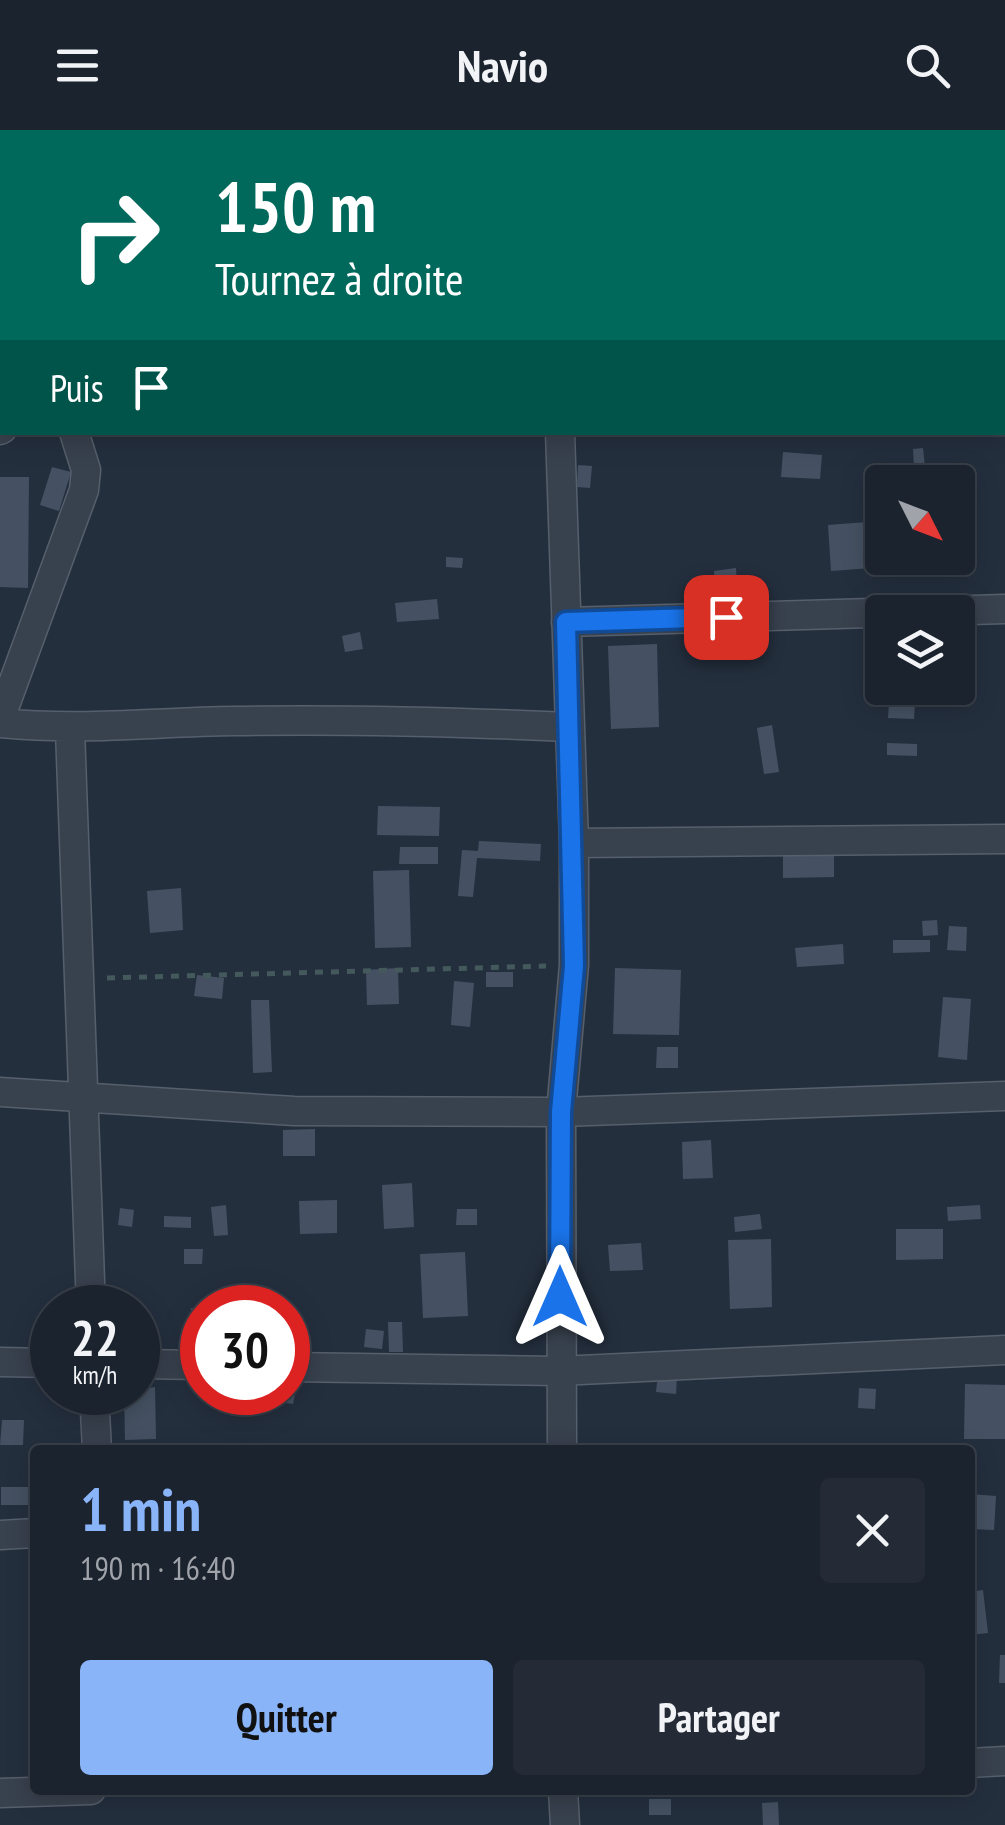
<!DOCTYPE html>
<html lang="fr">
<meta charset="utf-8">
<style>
:root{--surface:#1b232e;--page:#242b36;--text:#f1f3f6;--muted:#a0a4aa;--line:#39404a;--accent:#8ab4f8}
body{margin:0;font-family:"PT Sans Narrow",sans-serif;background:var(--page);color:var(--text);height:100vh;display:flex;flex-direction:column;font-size:38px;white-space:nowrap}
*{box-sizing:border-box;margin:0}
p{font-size:32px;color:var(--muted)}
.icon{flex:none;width:55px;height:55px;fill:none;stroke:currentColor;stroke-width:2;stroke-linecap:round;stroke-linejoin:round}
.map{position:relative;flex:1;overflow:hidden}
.details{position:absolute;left:30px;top:1315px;width:945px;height:350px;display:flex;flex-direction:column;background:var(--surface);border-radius:10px;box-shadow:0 5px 25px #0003,0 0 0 2px var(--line)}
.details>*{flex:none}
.guide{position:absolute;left:0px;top:0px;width:1005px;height:305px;box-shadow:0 5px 25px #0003,0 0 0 2px var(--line);background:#00695c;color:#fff;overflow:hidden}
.needle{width:65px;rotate:132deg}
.buttons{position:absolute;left:865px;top:335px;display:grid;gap:20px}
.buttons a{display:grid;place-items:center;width:110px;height:110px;border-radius:10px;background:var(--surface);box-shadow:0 5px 25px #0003,0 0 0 2px var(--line);font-size:50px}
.speed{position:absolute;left:30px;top:1155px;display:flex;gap:20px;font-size:50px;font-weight:700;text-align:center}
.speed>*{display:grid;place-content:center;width:130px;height:130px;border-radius:50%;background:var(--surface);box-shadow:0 5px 25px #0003,0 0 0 2px var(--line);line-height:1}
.speed small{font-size:25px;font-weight:400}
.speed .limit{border:15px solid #d22;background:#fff;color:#111}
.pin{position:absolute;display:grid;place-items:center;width:85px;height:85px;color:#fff;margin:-42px;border-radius:20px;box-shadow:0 5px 15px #0006}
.me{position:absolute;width:110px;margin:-55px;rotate:0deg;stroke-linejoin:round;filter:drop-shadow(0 0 8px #0008)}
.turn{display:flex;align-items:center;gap:35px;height:210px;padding:0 50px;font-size:45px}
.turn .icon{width:130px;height:130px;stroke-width:2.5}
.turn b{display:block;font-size:70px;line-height:85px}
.then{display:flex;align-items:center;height:95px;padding:0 50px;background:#0003;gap:20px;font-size:38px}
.round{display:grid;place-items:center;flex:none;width:105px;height:105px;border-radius:10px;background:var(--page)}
.overview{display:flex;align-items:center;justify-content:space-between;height:170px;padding:0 50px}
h1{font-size:60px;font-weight:600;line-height:75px;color:var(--accent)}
.action{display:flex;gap:20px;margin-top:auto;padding:20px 50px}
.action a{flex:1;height:115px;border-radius:10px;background:var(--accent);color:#111;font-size:40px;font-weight:600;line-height:115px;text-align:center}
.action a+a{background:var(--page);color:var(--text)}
header{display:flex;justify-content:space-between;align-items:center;height:130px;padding:0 50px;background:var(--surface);font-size:45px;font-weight:600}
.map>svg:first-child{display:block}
.building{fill:#455162}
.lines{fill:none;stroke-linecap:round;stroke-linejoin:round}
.minor-casing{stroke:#565f6c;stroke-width:31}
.path{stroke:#44595c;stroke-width:5;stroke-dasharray:8 8;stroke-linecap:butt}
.minor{stroke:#38414e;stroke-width:28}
.route-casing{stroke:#114b97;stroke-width:25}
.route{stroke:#1a73e8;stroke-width:18}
</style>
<header><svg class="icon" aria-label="menu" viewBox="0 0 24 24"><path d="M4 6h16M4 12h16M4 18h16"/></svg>Navio<svg class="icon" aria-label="search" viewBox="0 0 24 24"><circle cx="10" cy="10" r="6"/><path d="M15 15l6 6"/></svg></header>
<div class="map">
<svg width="1005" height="1695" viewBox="0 0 1005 1695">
<rect width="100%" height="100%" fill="#242f3e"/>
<path class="building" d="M923,318L925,337L914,338L913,319Z
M783,322L822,325L820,349L781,347Z
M578,335L592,336L590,358L577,357Z
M52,337L71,342L59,381L40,375Z
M0,347H29L28,458L0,457Z
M867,392L871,438L831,441L828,395Z
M446,427L463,428L462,438L446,437Z
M736,438L737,453L715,455L714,441Z
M437,469L439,489L397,492L395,473Z
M360,502L363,519L345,522L342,506Z
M657,514L659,597L611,599L608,516Z
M889,572L915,573L914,589L888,588Z
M772,595L779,642L764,644L757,598Z
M887,613L917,614V626L887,625Z
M378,676L440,677L439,706L377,705Z
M479,711L541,714L540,731L477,728L473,767L458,766L462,720L478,721Z
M400,717H438V734H399Z
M783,721H834V747L783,748Z
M409,740L411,817L375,818L373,741Z
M181,758L183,800L150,803L147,761Z
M937,790L938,805L923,806L922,791Z
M949,796L967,797L966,821L947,820Z
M893,810H930V822L893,823Z
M843,814L844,834L797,837L795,818Z
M398,838L399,874L367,875L366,840Z
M615,838L681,840L679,905L613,904Z
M486,842H513V857H486Z
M197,845L224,848L222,869L194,866Z
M454,851L474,853L470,897L451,895Z
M943,867L971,869L967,930L938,927Z
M251,870H269L272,942L253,943Z
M657,917H678V938H656Z
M315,999V1026H283V1000Z
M711,1010L713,1048L683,1049L682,1012Z
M412,1053L414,1097L384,1099L382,1055Z
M337,1070V1103L300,1104L299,1071Z
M226,1075L228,1105L214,1106L211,1077Z
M980,1075L981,1089L948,1091L947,1077Z
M120,1078L134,1080L132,1097L118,1095Z
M457,1079H477V1095H456Z
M760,1084L762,1099L735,1102L734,1087Z
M164,1086L191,1087V1098L164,1097Z
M896,1099H943V1129L896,1130Z
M771,1109L772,1177L730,1179L728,1110Z
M641,1113L643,1140L610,1141L608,1115Z
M184,1119H203L202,1134H184Z
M465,1122L468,1186L423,1188L420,1124Z
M191,1178H202V1211H192Z
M388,1192H402L403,1222H389Z
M366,1199L384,1201L382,1219L364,1217Z
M658,1243L677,1245L676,1264L656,1262Z
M965,1254L1005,1255V1309H964Z
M155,1257L156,1309L125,1310L124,1262Z
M288,1258L296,1259L293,1274L272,1271L274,1262H288Z
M859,1258L876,1259L875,1279L858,1278Z
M2,1290H24L23,1315H0Z
M1,1357H35V1375H1Z
M970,1364L996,1366L994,1400L970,1399Z
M983,1460L988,1503L970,1505V1462Z
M1000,1525H1005V1553H999Z
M649,1669H671V1685H649Z
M778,1672L779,1695H763L762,1673Z"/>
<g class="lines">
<defs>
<path id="minor" d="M530,0V2
M0,76L2,75
M0,300L2,299
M560,302L574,713V835L561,982L562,1320
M566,492L1005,479
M0,589L84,360L86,340L74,302
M0,593C83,601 153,592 235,591C347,589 458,592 570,597
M70,600L91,1178
M574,713L1005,709
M0,962L294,981L561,982L1005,966
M0,1232L52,1233
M138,1234L202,1235
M288,1237L559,1241L1005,1220
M94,1262L97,1320
M0,1405L35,1403
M970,1633L1005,1631
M563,1660L565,1695
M0,1663L91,1660"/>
</defs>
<use href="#minor" class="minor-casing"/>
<path class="path" d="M107,848L546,836"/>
<use href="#minor" class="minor"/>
</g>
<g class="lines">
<defs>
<path id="route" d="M560,1167L561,982L574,836L566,492L726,487"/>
</defs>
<use href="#route" class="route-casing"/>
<use href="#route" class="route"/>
</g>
</svg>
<div class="buttons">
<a><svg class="needle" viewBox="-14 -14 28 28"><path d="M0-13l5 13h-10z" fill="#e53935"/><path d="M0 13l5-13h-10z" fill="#a0a4aa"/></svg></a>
<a><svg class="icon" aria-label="layers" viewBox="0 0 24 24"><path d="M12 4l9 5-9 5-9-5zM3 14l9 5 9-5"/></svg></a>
</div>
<div class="speed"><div>22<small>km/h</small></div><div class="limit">30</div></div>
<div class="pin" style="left:726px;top:487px;background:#d93025"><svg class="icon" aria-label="arrive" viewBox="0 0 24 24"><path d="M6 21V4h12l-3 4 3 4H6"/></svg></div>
<svg class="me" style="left:560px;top:1167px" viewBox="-20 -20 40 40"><path d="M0-17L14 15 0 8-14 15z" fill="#1a73e8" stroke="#fff" stroke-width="4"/></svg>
<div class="guide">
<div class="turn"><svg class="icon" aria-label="right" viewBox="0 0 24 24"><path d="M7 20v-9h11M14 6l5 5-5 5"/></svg><div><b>150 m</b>Tournez à droite</div></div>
<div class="then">Puis<svg class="icon" aria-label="arrive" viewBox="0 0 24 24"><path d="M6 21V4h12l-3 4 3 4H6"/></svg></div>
</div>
<section class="details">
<div class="overview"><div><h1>1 min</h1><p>190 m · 16:40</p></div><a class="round"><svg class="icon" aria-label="close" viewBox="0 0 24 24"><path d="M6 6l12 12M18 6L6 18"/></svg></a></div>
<div class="action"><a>Quitter</a><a>Partager</a></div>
</section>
</div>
